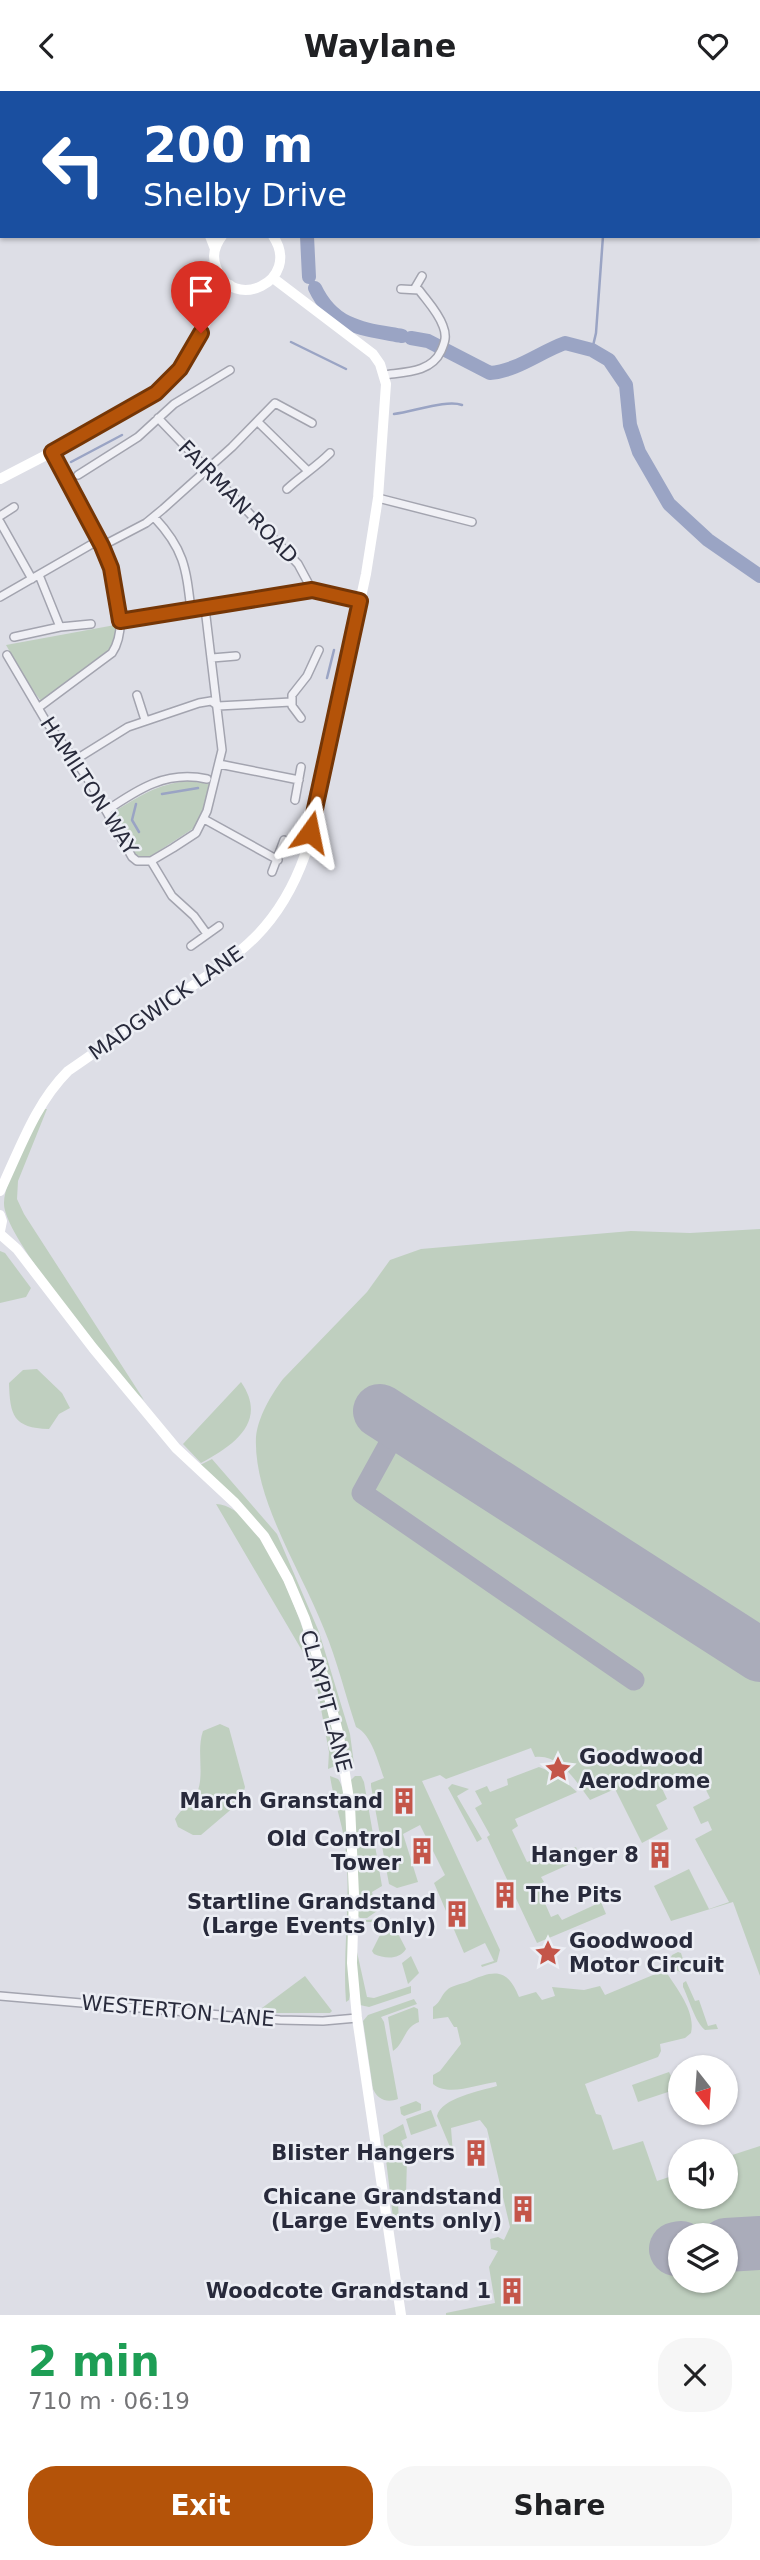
<!DOCTYPE html>
<meta charset="utf-8">
<style>
:root{--surface:#fff;--page:#f6f6f6;--text:#202124;--muted:#757577;--accent:#b45309}
body{margin:0;font-family:"DejaVu Sans",sans-serif;background:var(--page);color:var(--text);height:100vh;display:flex;flex-direction:column;font-size:26px;white-space:nowrap}
*{box-sizing:border-box;margin:0}
p{font-size:23px;color:var(--muted)}
.icon{flex:none;width:38px;height:38px;fill:none;stroke:currentColor;stroke-width:2;stroke-linecap:round;stroke-linejoin:round}
.map{position:relative;height:2224px;overflow:hidden}
.side{display:flex;flex-direction:column;background:var(--surface);flex:1}
.side>*{flex:none}
.guide{position:absolute;left:0px;top:0px;width:761px;height:147px;box-shadow:0 2px 5px #0004;background:#1a4fa0;color:#fff;overflow:hidden}
.needle{width:46px;rotate:163deg}
.controls{position:absolute;left:668px;top:1964px;display:grid;gap:14px}
.controls a{display:grid;place-items:center;width:70px;height:70px;border-radius:50%;background:var(--surface);box-shadow:0 2px 5px #0004;font-size:35px}
.pin{position:absolute;display:grid;place-items:center;width:60px;height:60px;color:#fff;margin:-72px -30px;border-radius:50% 50% 50% 0;rotate:-45deg;box-shadow:0 0 7px #0007}
.pin .icon{rotate:45deg}
.me{position:absolute;width:77px;margin:-38px;rotate:12deg;stroke-linejoin:round;filter:drop-shadow(0 0 5px #0008)}
.turn{display:flex;align-items:center;gap:24px;height:147px;padding:0 28px;font-size:32px}
.turn .icon{width:91px;height:91px;stroke-width:2.5}
.turn b{display:block;font-size:49px;line-height:60px}
.round{display:grid;place-items:center;flex:none;width:74px;height:74px;border-radius:28px;background:var(--page)}
.summary{display:flex;align-items:center;justify-content:space-between;height:119px;padding:0 28px}
h1{font-size:42px;font-weight:800;line-height:52px;color:#1e9e55}
.button{display:flex;gap:14px;margin-top:auto;padding:14px 28px}
.button a{flex:1;height:80px;border-radius:28px;background:var(--accent);color:#fff;font-size:28px;font-weight:800;line-height:80px;text-align:center}
.button a+a{background:var(--page);color:var(--text)}
header{display:flex;justify-content:space-between;align-items:center;height:91px;padding:0 28px;background:var(--surface);font-size:32px;font-weight:800}
.map>svg:first-child{display:block}
.green{fill:#bfcfbf;fill-rule:evenodd}
.water{fill:#9aa4c4}
.lines{fill:none;stroke-linecap:round;stroke-linejoin:round}
.stream{stroke:#9aa4c4;stroke-width:2.5}
.river{stroke:#9aa4c4;stroke-width:14}
.taxiway{stroke:#aaacba;stroke-width:21}
.runway{stroke:#aaacba;stroke-width:54}
.street-casing{stroke:#a3a4af;stroke-width:10}
.street{stroke:#f0f0f5;stroke-width:7}
.secondary{stroke:#fff;stroke-width:10}
.route-casing{stroke:#753606;stroke-width:18}
.route{stroke:#b45309;stroke-width:12}
.labels{text-anchor:middle;dominant-baseline:central;stroke-width:5;stroke-linejoin:round;paint-order:stroke}
.street-label{font-size:21px;fill:#282a3b;stroke:#eceef4}
.poi-label{font-size:21px;font-weight:bold;fill:#282a3b;stroke:#eceef4;text-anchor:end}
</style>
<header><svg class="icon" aria-label="back" viewBox="0 0 24 24"><path d="M15 5l-7 7 7 7"/></svg>Waylane<svg class="icon" aria-label="heart" viewBox="0 0 24 24"><path d="M12 20l-8-8c-3-5 5-10 8-4 3-6 11-1 8 4z"/></svg></header>
<div class="map">
<svg width="760" height="2224" viewBox="0 0 760 2224">
<rect width="100%" height="100%" fill="#dddee6"/>
<path class="green" d="M115,534L117,536L116,550L108,561L41,610L31,597L6,554Z
M189,690L209,693L201,726L194,737L151,765L141,766L135,763L112,722C140,705 156,693 189,690Z
M44,1018H47L18,1090L17,1108L24,1123L144,1309L132,1298C107,1265 3,1146 4,1112C5,1087 32,1040 44,1018Z
M760,1138V1885L733,1811L671,1830L654,1795L689,1778L709,1818L729,1811L695,1748L712,1739L708,1730L701,1733L693,1716L710,1707L702,1691L686,1699L677,1682L659,1691L667,1708L656,1714L668,1738L642,1752L615,1698L590,1709C577,1692 560,1662 535,1666L531,1657L446,1688L440,1684L422,1690L500,1859L497,1871L482,1876L481,1874L494,1870L485,1852L464,1862L434,1792L445,1784L420,1734L403,1743L418,1791L397,1797L389,1793L371,1695V1692L384,1687C378,1671 372,1644 356,1636C345,1603 337,1569 324,1538C302,1481 253,1408 256,1346C258,1326 271,1304 283,1288L367,1201L390,1169L421,1158L631,1140L690,1142Z
M0,1160L5,1162L31,1197L26,1206L0,1212Z
M37,1278L62,1302L70,1317L59,1323L49,1338C13,1337 10,1324 9,1292L23,1279Z
M241,1291C268,1330 235,1354 201,1372L183,1353Z
M212,1368L277,1443L319,1541L350,1643L354,1673L348,1671L283,1471L200,1374Z
M216,1413C279,1416 329,1617 339,1669L335,1675L328,1678L329,1661L314,1580Z
M220,1633L229,1637L245,1696L241,1710L201,1744H193L178,1736L175,1728C181,1717 193,1713 197,1702C205,1683 196,1660 203,1640Z
M539,1676L557,1683L577,1701L515,1728L518,1735L512,1739L527,1771L533,1769L537,1773L576,1756L581,1768L541,1786L544,1791L537,1794L551,1826L558,1823L562,1829L601,1811L606,1823L537,1852L487,1746L490,1744L475,1717L482,1713L475,1700L487,1695L490,1701L508,1694L507,1688Z
M330,1685L338,1688C355,1708 350,1868 350,1903L349,1909L346,1911C342,1859 352,1806 345,1753C342,1731 333,1707 330,1685Z
M355,1685H361L364,1691L382,1795L372,1801L377,1820L367,1827H360L357,1824L351,1694V1689Z
M452,1693L469,1698L457,1705L482,1748L477,1751L448,1697Z
M390,1827L406,1858C399,1869 385,1868 374,1863L372,1860L382,1840L386,1839V1831H366V1829Z
M357,1861L367,1906L374,1907L411,1895V1902L369,1916L360,1914L355,1862Z
M678,1861L681,1862L686,1878L683,1882L673,1878L669,1870L672,1864Z
M411,1865L419,1882L408,1893L402,1872Z
M665,1879C676,1897 696,1920 691,1942L685,1947L660,1953L661,1960L658,1966L585,1993L596,2023L601,2024L613,2059L643,2050L657,2090L681,2082V2105H726V2066L760,2055V2224H446V2222L495,2212L489,2176L498,2160L491,2158L490,2148L498,2146L504,2149L510,2136L487,2038L480,2029L451,2037L453,2063L437,2025C441,2007 480,2000 497,1995L496,1991C479,1993 448,2006 433,1993V1984L440,1980L461,1953L457,1936H454L448,1926L433,1928V1916C441,1911 441,1904 447,1899C451,1895 461,1893 467,1891C494,1879 507,1876 519,1906L536,1901L542,1909L555,1905L552,1896L584,1899L600,1895L605,1904ZM681,2144H726V2189H681Z
M305,1885L332,1920L330,1922H261L262,1917Z
M686,1890L695,1910L699,1909L708,1935L716,1933L718,1938L705,1939C695,1931 689,1908 683,1896V1892Z
M414,1908L417,1913L381,1926L384,1931L398,2008C387,2012 378,2009 373,1998L363,1930L368,1924Z
M414,1916L418,1918L419,1931C404,1936 405,1952 393,1960L388,1926Z
M669,1981L677,1998L638,2011L632,1994Z
M416,2010L421,2013V2019L404,2025L401,2023L400,2016Z
M431,2019L437,2035L411,2044L406,2028Z
M403,2033L407,2047L401,2050L404,2057L410,2056L415,2063L407,2068L406,2105L404,2111H398L399,2134L394,2135L383,2044Z"/>
<path class="water" d="M0,0H85L86,2H2V77Z"/>
<g class="lines">
<path class="stream" d="M638,2L639,0
M291,251L346,278
M592,259L596,242L603,145
M394,323C413,321 447,308 462,314
M71,371L122,344
M327,587L334,559
M162,703L198,697
M136,713L132,729L139,741"/>
<path class="river" d="M307,145L309,186
M315,197C334,237 364,238 402,245
M411,247L428,250L490,282C517,280 540,261 565,252L592,259L609,269L626,294L630,334L639,361L669,413L708,449L760,485"/>
<path class="taxiway" d="M400,1333L362,1402L634,1589"/>
<path class="runway" d="M380,1320L760,1564
M726,2154L760,2152
M676,2158L681,2157"/>
<defs>
<path id="street" d="M687,2L688,0
M749,2L752,0
M415,197L422,185
M384,284C404,281 431,282 441,260C445,251 447,245 443,235C438,221 427,210 419,199L401,198
M158,327L298,473L312,499
M258,331L307,379
M78,384L138,346L174,313L230,279
M287,398C301,385 316,376 330,362
M378,407L472,431
M0,425L14,416
M154,426C184,458 186,476 191,519
M0,431L32,488
M102,455L146,432L163,418L232,356L275,312L312,332
M39,484L60,536
M0,506L99,449
M120,530L312,499L360,510
M14,546L60,536L91,533
M7,564L47,632L75,669L91,693L132,766L137,770H151L173,757L196,742L207,720L222,659L205,517
M212,567L236,565
M137,604L145,629
M38,617L112,562C144,514 75,405 52,361
M301,627L292,615V604L307,585L319,559
M75,669L128,636L199,612L211,610L218,615L291,611
M219,673L299,689
M295,709L301,676
M106,720C138,698 167,679 207,688
M204,728L278,769
M151,770L172,805L194,825L207,843
M272,781L284,749
M191,855L219,835
M0,1905L280,1929L323,1930L357,1927"/>
</defs>
<use href="#street" class="street-casing"/>
<use href="#street" class="street"/>
<path class="secondary" d="M146,0V2
M159,0L160,2
M383,0L385,2
M332,2L333,0
M210,145L215,158
M222,145C215,154 212,165 216,176C231,223 303,190 273,145
M0,388L85,344L156,302L180,277L219,209L230,194
M0,1100C20,1058 35,1013 68,980C103,956 138,931 174,907C237,865 278,840 305,764L366,483L378,407L386,293L380,273L373,263L273,187
M0,1124L2,1130L0,1140
M0,1143L17,1158L93,1257L176,1357L235,1412L264,1445L288,1488L305,1528L324,1587L339,1645L350,1714L354,1804L352,1872L357,1927L401,2224"/>
</g>
<g class="lines">
<defs>
<path id="route" d="M201,242L180,278L156,302L52,361L102,455L111,477L120,530L312,499L360,510L310,741"/>
</defs>
<use href="#route" class="route-casing"/>
<use href="#route" class="route"/>
</g>
<defs>
<symbol id="sight-bare" viewBox="-9 -9 18 18"><path d="M0-6L1.8-2.2L6-1.7L2.9 1.2L3.7 5.4L0 3.3L-3.7 5.4L-2.9 1.2L-6-1.7L-1.8-2.2Z" fill="#c45549" stroke="#eceef4" stroke-width="2.5" paint-order="stroke"/></symbol>
<symbol id="building-bare" viewBox="-9 -9 18 18"><path d="M-4-6H4V6H1V3H-1V6H-4ZM-2.5-4.3h1.7v1.8h-1.7ZM.8-4.3h1.7v1.8H.8ZM-2.5-1h1.7V.8h-1.7ZM.8-1h1.7V.8H.8Z" fill="#c45549" stroke="#eceef4" stroke-width="2.5" paint-order="stroke"/></symbol>
</defs>
<g fill-rule="evenodd">
<use href="#sight-bare" x="539" y="1659" width="38" height="38"/>
<use href="#building-bare" x="385" y="1691" width="38" height="38"/>
<use href="#building-bare" x="403" y="1741" width="38" height="38"/>
<use href="#building-bare" x="641" y="1745" width="38" height="38"/>
<use href="#building-bare" x="486" y="1785" width="38" height="38"/>
<use href="#building-bare" x="438" y="1804" width="38" height="38"/>
<use href="#sight-bare" x="529" y="1843" width="38" height="38"/>
<use href="#building-bare" x="457" y="2043" width="38" height="38"/>
<use href="#building-bare" x="504" y="2099" width="38" height="38"/>
<use href="#building-bare" x="493" y="2181" width="38" height="38"/>
</g>
<g class="labels">
<g class="street-label">
<text transform="translate(238 411) rotate(46)">FAIRMAN ROAD</text>
<text transform="translate(89 695) rotate(57)">HAMILTON WAY</text>
<text transform="translate(166 912) rotate(-35)">MADGWICK LANE</text>
<text transform="translate(326 1610) rotate(75)">CLAYPIT LANE</text>
<text transform="translate(178 1920) rotate(5)">WESTERTON LANE</text>
</g>
<g class="poi-label">
<text x="579" y="1666" text-anchor="start">Goodwood<tspan x="579" dy="24">Aerodrome</tspan></text>
<text x="383" y="1710">March Granstand</text>
<text x="401" y="1748">Old Control<tspan x="401" dy="24">Tower</tspan></text>
<text x="639" y="1764">Hanger 8</text>
<text x="526" y="1804" text-anchor="start">The Pits</text>
<text x="436" y="1811">Startline Grandstand<tspan x="436" dy="24">(Large Events Only)</tspan></text>
<text x="569" y="1850" text-anchor="start">Goodwood<tspan x="569" dy="24">Motor Circuit</tspan></text>
<text x="455" y="2062">Blister Hangers</text>
<text x="502" y="2106">Chicane Grandstand<tspan x="502" dy="24">(Large Events only)</tspan></text>
<text x="491" y="2200">Woodcote Grandstand 1</text>
</g>
</g>
</svg>
<div class="controls">
<a><svg class="needle" viewBox="-14 -14 28 28"><path d="M0-13l5 13h-10z" fill="#e53935"/><path d="M0 13l5-13h-10z" fill="#757577"/></svg></a>
<a><svg class="icon" aria-label="sound" viewBox="0 0 24 24"><path d="M4 9h4l5-4v14l-5-4H4zM17 9q2 3 0 6"/></svg></a>
<a><svg class="icon" aria-label="layers" viewBox="0 0 24 24"><path d="M12 4l9 5-9 5-9-5zM3 14l9 5 9-5"/></svg></a>
</div>
<div class="pin" style="left:201px;top:242px;background:#d93025"><svg class="icon" aria-label="arrive" viewBox="0 0 24 24"><path d="M6 21V4h12l-3 4 3 4H6"/></svg></div>
<svg class="me" style="left:310px;top:741px" viewBox="-20 -20 40 40"><path d="M0-17L14 15 0 8-14 15z" fill="#b45309" stroke="#fff" stroke-width="4"/></svg>
<div class="guide">
<div class="turn"><svg class="icon" aria-label="left" viewBox="0 0 24 24"><path d="M17 20v-9H6M10 6l-5 5 5 5"/></svg><div><b>200 m</b>Shelby Drive</div></div>
</div>
</div>
<section class="side">
<div class="summary"><div><h1>2 min</h1><p>710 m · 06:19</p></div><a class="round"><svg class="icon" aria-label="close" viewBox="0 0 24 24"><path d="M6 6l12 12M18 6L6 18"/></svg></a></div>
<div class="button"><a>Exit</a><a>Share</a></div>
</section>
